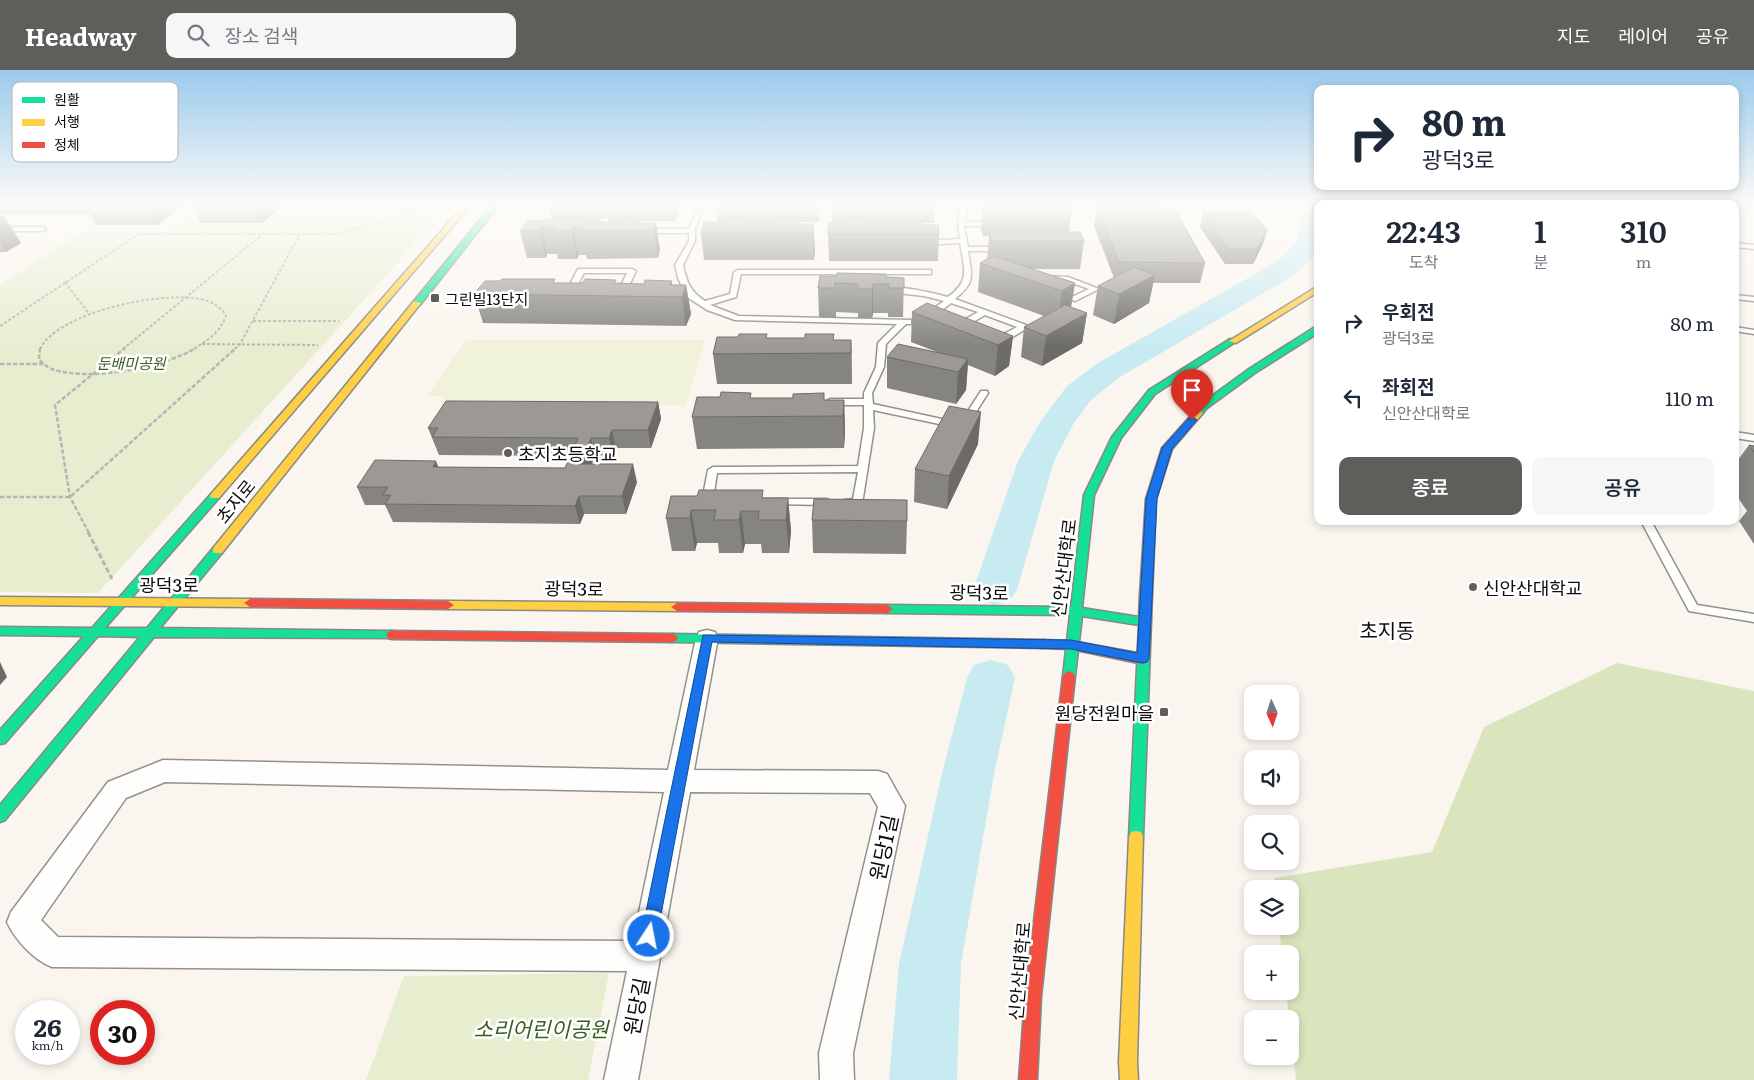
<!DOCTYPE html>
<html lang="ko">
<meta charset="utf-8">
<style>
:root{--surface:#fff;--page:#f6f6f7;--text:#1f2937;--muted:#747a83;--accent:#5f5e5b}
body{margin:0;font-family:Literata,"Noto Sans KR",serif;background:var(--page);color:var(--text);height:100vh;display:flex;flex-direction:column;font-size:19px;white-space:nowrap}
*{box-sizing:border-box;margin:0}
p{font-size:16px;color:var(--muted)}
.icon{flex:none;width:28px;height:28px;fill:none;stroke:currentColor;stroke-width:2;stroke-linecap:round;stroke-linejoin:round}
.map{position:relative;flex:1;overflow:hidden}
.drawer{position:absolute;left:1314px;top:130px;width:425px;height:325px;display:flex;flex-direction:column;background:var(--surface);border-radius:10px;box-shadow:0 2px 8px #0003}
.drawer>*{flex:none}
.hud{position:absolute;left:1314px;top:15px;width:425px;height:105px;border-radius:10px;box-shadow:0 2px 8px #0003;background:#fff;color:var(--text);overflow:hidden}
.needle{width:32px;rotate:177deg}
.buttons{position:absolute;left:1244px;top:615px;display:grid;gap:10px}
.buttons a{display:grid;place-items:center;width:55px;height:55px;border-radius:10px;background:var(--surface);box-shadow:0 2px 8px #0003;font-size:25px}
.speed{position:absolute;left:15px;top:930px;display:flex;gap:10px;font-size:25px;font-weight:700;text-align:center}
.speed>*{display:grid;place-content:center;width:65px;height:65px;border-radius:50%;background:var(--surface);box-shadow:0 2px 8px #0003;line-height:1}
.speed small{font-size:12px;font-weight:400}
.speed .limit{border:8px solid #d22;background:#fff;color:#111}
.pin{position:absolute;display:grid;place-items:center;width:42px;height:42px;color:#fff;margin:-51px -21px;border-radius:50% 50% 50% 0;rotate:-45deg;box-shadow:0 0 5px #0007}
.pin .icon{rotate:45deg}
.me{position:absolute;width:55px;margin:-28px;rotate:11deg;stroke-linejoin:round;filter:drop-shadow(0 0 4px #0008)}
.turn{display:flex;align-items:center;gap:18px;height:105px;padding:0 25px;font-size:22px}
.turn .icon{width:65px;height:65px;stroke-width:2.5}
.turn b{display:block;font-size:35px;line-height:42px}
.eta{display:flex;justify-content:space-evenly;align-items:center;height:85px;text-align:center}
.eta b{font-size:30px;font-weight:600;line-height:35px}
.action{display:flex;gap:10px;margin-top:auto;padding:10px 25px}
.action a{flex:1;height:58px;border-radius:10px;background:var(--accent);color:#fff;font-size:20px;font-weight:600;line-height:58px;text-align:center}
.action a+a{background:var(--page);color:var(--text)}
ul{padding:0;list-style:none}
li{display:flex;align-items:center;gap:15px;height:75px;padding:0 25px}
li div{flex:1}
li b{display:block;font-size:19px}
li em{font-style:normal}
header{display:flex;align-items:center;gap:30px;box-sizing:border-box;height:70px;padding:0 25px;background:var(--accent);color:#fff}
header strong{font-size:24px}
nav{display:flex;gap:28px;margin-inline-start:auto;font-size:18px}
.search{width:350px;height:45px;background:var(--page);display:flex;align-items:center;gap:12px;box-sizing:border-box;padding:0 18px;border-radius:10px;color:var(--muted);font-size:19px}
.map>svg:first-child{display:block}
.green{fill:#e7eed0}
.forest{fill:#dae5be}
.pitch{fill:#f0f2da}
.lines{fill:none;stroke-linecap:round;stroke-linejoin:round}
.river{fill:#c8ebf2;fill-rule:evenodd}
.lane-casing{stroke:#93918e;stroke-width:3}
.street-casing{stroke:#93918e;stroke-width:3}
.fast-casing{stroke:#8a8885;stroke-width:3}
.slow-casing{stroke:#8a8885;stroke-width:3}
.jam-casing{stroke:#8a8885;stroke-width:3}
.path-far2{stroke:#b7b6b5;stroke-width:2;stroke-dasharray:3 2;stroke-linecap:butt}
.path-far1{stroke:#b7b6b5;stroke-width:2.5;stroke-dasharray:4.5 2;stroke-linecap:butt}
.path{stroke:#b7b6b5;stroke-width:3;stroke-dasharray:5.5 2.5;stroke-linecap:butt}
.lane{fill:#fefefd;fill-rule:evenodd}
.street{fill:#fefefd;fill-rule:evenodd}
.fast{fill:#16e098;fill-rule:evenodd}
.slow{fill:#ffcf43;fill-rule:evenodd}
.jam{fill:#f24e42;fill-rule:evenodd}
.wall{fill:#868480;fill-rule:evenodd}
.shaded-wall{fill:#6d6b68}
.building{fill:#9c9995;stroke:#6d6b68}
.route{fill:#1a73e8;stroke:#114b97}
.poi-dot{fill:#5f5e5b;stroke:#fff;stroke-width:2}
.labels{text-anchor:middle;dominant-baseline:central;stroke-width:5;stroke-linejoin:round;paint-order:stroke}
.far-poi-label{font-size:15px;fill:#0c0c0c;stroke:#fff;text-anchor:start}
.far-park-label{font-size:15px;font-style:italic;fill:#38601f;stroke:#fff}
.poi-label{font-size:18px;fill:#0c0c0c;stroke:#fff;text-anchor:start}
.street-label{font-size:18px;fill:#0c0c0c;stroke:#fff}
.quarter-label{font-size:20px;fill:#0c0c0c;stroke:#fff}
.near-street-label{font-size:21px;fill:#0c0c0c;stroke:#fff}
.near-park-label{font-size:21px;font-style:italic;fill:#38601f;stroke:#fff}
.key{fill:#fff;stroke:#b6b6b6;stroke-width:1}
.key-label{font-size:14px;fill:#0c0c0c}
</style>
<header>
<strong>Headway</strong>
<div class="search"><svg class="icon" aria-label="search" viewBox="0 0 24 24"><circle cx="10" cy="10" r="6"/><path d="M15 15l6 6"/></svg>장소 검색</div>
<nav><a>지도</a><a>레이어</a><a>공유</a></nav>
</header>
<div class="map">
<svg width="1754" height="1010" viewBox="0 0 1754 1010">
<rect width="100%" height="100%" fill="#faf6ef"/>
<path class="green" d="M206,135H450L98,523L0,522V215L85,160L171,161Z
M609,903L588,1010H366L404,906Z"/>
<path class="forest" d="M1617,593L1754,621V1010H1296L1286,921H1290V884H1282L1279,856H1290V819H1275L1274,808L1432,782L1484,657Z"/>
<path class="pitch" d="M466,270H705L686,335H439L444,326H428Z"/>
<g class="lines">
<path class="river" d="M1318,135V181L1306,194L1291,207L1120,307L1091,330L1074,353L1054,391L1017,520L1010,530L995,535L980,530L973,520L1018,391L1040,352L1067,316L1098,293L1271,195C1286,184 1299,175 1300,155C1301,147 1299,142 1303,136Z
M991,590L1008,595L1015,608L995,699L961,894L957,1010H889L899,894L943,699L967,608L974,595Z"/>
<defs>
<path id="lane" d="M699,135H705L695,158V171L683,195C687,213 690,221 705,231L730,224L734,202L738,200H931V204H741L736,227L710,235L739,246L911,250V254H906L886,274L884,297L872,323L873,334L960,353L981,321H987L988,323L966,358L963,359L873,340L874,358L862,434L848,435L843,432L844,430L853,429L858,402L717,403L713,429L715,431L710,434L703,433L702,431L708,400L713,397L858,396L864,358V335H830L826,332L830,329H864V323L876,297L878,273L897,254L735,250L707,240L687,227L678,208L675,195L689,171V163H644L641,161L644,159H689Z
M961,135H967L965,152H996L999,154L996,156H964L968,177H1002L1005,179L1002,181H968C972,206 976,212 955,229L1026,255V259C1016,264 1004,276 994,269L1017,257L985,245L968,255V258L959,257V253L978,242L951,233L931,249H925V245L944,231L924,226L889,222L885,220C896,213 935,224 948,227C971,210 964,199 960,173L925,175L922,173L925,171L960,169L958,154Z
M0,157H43L46,159L43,161H0Z
M1735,173L1754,175V179L1735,177Z
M578,199H632L636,201L624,226L617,224L627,203H584L572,226H566L565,224Z
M1043,206L1068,207L1099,219L1075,231L1056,224L1060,222L1074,226L1089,219L1067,211L1043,210Z
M1735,225L1754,227V231L1735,229Z
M1735,257L1754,260V264L1735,261Z
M1735,362L1754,365V371L1735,368Z
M773,429H827L832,432L827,435L769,434L768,432L769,430Z
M1641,451H1651L1697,535L1754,544V552L1689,541Z"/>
<path id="street" d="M707,560L715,562L718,568L694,700L878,701L887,704L905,736L853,983L854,1010H820L819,983L878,737L870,723L690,722L638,1010H604L627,901L52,897C34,890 15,870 7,852L11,842L108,712L163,690L668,700L696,568L699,562ZM165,712L664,722L633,871L58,867L41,850L126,728Z"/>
<path id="fast" d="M492,135H499L420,235H414V231Z
M1315,257H1318V263L1255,303L1207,338L1201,345H1195L1193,343L1201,334L1249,299Z
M1230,269L1237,271L1155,324L1121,368L1094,425L1082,538L1139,547L1140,525L1146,521L1152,525L1143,767L1141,772L1136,773L1131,772L1129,767L1139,555L1082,546L1075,606L1073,609H1065L1063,606L1070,545L887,543L881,539L887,535L1071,537L1084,425L1112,367L1149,320Z
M215,423L220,426L219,428L105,558H147L214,477H222L223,480L222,483L160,558L392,561L396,562L398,565L396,568L154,567L5,750L0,752V735L140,567L98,566L5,673L0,674V660L84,566L0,565V557L92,558L211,424Z
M672,564L1043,570L1047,571L1049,574L1047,577L1043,578L672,572L668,571L666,568L668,565Z"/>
<path id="slow" d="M464,135H471L219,428H211L210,426L211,424Z
M1318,216V222L1236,273L1229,271Z
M414,231L421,233L222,483H214L213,480L214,477Z
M1198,340L1203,343L1172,379L1156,429L1152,525L1150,528H1142L1140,525L1146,429L1162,378L1195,341Z
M0,527L250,529L256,533L250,537L0,535Z
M448,531L677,533L683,537L677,541L448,539L442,535Z
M1136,761L1141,762L1143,767L1137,992L1138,1010H1120L1119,992L1129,767L1131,762Z"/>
<path id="jam" d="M250,529L448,531L454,535L448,539L250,537L244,533Z
M677,533L887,535L893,539L887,543L677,541L671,537Z
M392,561L672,564L676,565L678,568L676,571L672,572L392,569L388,568L386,565L388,562Z
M1043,570L1071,571L1143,584L1147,586L1149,589L1147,592L1143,594L1071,579L1043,578L1039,577L1037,574L1039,571Z
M1069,601L1073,603L1075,606L1041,927L1037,1010H1019L1025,927L1063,606L1065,603Z"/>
</defs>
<use href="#lane" class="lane-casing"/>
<use href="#street" class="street-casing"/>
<use href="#fast" class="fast-casing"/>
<use href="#slow" class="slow-casing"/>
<use href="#jam" class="jam-casing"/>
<path class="path-far2" d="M65,212L90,245
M253,251H339
M0,256L139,164H338L440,135
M202,274L318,275
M40,279C58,241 171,218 208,231C216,234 221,239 226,245C221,262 208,270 194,279
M123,279L263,164
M235,279L240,274L300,164"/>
<path class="path-far1" d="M40,278L39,290C43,293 47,297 52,299C89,312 162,298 196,278
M0,294H44
M0,427H70L236,278
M89,463L70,427L55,335L125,278"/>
<path class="path" d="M88,462L112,509"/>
<use href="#lane" class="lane"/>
<use href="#street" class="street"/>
<use href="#fast" class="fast"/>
<use href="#slow" class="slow"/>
<use href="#jam" class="jam"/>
</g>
<path class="wall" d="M0,135H184V136L157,155H96L90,143L87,144H0Z
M549,135H676L677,144L675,151H639L640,153H656L660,180L658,188L587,189L586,185H579L577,189H558L557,184H547L546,188H527L520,161L552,149ZM601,148H608L609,152H600Z
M716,135H820L819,152H799V154H813L815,181L814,190H704L701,163L718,152ZM745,152H776V153Z
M832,135H935L934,153H923V155L939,164L938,191H829L828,164L832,153Z
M983,135H1070L1072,140L1069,162L1084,171L1080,199H1031L1075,213L1071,237L1087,243L1082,273L1042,296L1021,287L1024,257L1044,246L978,222L980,193L987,189L989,166H983L981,158Z
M282,137L262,153H201L194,138Z
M1097,137L1205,193L1200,213H1153L1149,233L1114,254L1093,245L1098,216L1114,208L1094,156Z
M1203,142L1263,174L1253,194H1225L1200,157Z
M0,146H4L21,173L6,182H0Z
M820,206L904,208L903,247H888V243H873L872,248H858V243L836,242V248L819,247L818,218Z
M672,211V215H686L691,244L686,256L483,253L474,224L556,213L644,214Z
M912,242L1013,266L1009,296L995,306L968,295L966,320L956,334L887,318V287L937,282L911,272Z
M834,270H851L852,314H717L713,284Z
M824,330H844L845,362L844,378L697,379L692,347Z
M658,332L661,349L651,378H616L613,386L595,385L592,394L637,412L626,444H584L580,454L393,452L385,435H365L357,417L565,398L570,386L439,385L428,358Z
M978,374L947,439L914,432L915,399Z
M1749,375L1754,376V474L1739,451L1747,441L1735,423V394Z
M671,426L788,428L791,461L789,483H762L761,474H745L743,483H719L718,473H697L695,481H672L666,448Z
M812,450L907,451L906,484L813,483Z"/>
<path class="shaded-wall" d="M82,135H99L88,140L90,143L87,144Z
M157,135H184V136L157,155L149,141Z
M260,135H281L282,137L262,153L256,138Z
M567,135H569L572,148L570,151Z
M596,135H599L601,148L600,152Z
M672,135H676L677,144L675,151Z
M819,135H820L819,152Z
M4,146L21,173L6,182L0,172V148Z
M656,153L660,180L658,188L653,161Z
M813,154L815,181L814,190L812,163Z
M541,157L547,184L546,188L539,161Z
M573,157L579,185L577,189L571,161Z
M1267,160L1263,174L1253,194L1257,179Z
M1155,205L1149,233L1114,254L1119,224Z
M1075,213L1070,242L1058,251L1062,221Z
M873,214V243L872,248V219Z
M686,215L691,244L686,256L682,227Z
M1087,243L1082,273L1042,296L1046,266Z
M1013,266L1009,296L995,306L998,275Z
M851,270L852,300V314L851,283Z
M968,289L966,320L956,334L958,302Z
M844,330L845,362L844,378L843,346Z
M658,332L661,349L651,378L648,360Z
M981,342L978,374L947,439L949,406Z
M612,360L616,378L613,386L609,368Z
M591,368L595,385L585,411L580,394Z
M436,391L443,409L433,397Z
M633,394L637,412L626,444L622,426Z
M579,426L584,444L580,454L575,436Z
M788,428L791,461L789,483L786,450Z
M691,440L697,473L695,481L690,448Z
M741,441L745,474L743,483L739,450Z
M0,592L7,607L0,615Z"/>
<path class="building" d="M96,135H157L149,141L88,140Z
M198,135H260L256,138H194Z
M984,135H1070L1072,140H985Z
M1097,137L1174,138L1205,193L1119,192Z
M1203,142H1252L1267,160L1257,179H1229Z
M589,148L587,152H620L621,150L639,149L637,153H656L653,161H581L583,157H573L571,161H552L554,157H541L539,161H520L527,151L547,150L548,149Z
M722,150H745L744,153H776V150H799L798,154H813L812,163H701L704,152H722Z
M846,150H868V153L923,151V155H938L939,164H828L829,153H846Z
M989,162H1080L1084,171H991Z
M993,186L1075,213L1062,221L980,193Z
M1134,197L1155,205L1119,224L1098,216Z
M837,203L886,204V207L904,208V218H889V214H873L872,219H858V214L835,213V218H818L820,206H837Z
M502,209H555L553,213H583L585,209L616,210L614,213L644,214L645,210L672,211L670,215H686L682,227L474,224L485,211H500Z
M927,233L1013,266L998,275L912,242Z
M1065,235L1087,243L1046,266L1024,257Z
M739,264H767L766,268H805V264H834L833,270H851V283L713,284L717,267H738Z
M898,274L968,289L958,302L887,287Z
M721,322L751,323L750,328H793V324L824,323V330H844L843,346L692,347L697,327H720Z
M446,331L658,332L648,360H612L609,368H591L580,394H633L622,426H579L575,436L385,434L391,425H383L388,417H357L375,390L436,391L433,397L565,398L578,368L432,367L438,358H428Z
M949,336L981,342L949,406L915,399Z
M1749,375L1754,376V382Z
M699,420H763L762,428H788L786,450H758L759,441H741L739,450H714L716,440H691L690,448H666L671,426H697Z
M814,429L907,430V451L812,450Z"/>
<linearGradient id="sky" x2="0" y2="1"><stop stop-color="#9bcaec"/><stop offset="0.49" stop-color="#fdfbf8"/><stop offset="1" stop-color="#fdfbf8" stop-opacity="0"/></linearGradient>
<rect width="1754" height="277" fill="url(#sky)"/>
<path class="route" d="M1192,347L1197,350L1172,379L1157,429L1149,589L1147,592L1143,593L1071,579L712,572L657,866L655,872L649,874L643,872L641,866L703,565L1071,570L1137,583L1146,429L1162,378L1189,348Z"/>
<g class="poi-dot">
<rect x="430" y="223" width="10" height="10" rx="2.5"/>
<circle cx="508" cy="383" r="5"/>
<circle cx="1473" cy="517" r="5"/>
<rect x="1159" y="637" width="10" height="10" rx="2.5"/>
</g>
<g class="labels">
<g class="far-poi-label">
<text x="445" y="228">그린빌13단지</text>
</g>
<g class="far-park-label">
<text x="131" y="292">둔배미공원</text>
</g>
<g class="poi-label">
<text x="518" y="383">초지초등학교</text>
<text x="1483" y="517">신안산대학교</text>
<text x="1154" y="642" text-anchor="end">원당전원마을</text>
</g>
<g class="street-label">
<text transform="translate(235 431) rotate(-51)">초지로</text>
<text transform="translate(1063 498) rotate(-83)">신안산대학로</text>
<text x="169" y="514">광덕3로</text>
<text transform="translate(574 518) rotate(1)">광덕3로</text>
<text transform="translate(979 522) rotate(1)">광덕3로</text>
<text transform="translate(1019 901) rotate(-85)">신안산대학로</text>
</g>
<g class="quarter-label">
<text x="1387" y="559">초지동</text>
</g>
<g class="near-street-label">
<text transform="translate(882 777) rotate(-78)">원당1길</text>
<text transform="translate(635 936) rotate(-79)">원당길</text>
</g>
<g class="near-park-label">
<text x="541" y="957">소리어린이공원</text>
</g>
</g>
<rect x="12" y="12" width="166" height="80" rx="8" class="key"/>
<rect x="22" y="27" width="23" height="6" fill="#16e098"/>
<rect x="22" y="49" width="23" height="7" fill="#ffcf43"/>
<rect x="22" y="72" width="23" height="6" fill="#f24e42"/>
<g class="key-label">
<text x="54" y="35">원활</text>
<text x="54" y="57">서행</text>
<text x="54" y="80">정체</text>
</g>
</svg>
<div class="buttons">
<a><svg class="needle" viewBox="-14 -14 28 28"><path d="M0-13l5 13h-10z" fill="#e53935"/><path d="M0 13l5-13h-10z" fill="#747a83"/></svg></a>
<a><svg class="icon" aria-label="sound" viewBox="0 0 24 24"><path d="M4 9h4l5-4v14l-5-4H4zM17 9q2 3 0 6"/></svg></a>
<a><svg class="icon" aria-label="search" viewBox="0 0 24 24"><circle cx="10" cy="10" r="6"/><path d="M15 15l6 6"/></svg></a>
<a><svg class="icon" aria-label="layers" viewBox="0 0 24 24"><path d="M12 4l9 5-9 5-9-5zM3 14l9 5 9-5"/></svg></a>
<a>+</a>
<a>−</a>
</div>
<div class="speed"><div>26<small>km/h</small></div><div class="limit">30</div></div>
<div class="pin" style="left:1192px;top:350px;background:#d93025"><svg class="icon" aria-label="arrive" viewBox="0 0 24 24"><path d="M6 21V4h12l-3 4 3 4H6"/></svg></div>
<svg class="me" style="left:649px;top:866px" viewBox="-20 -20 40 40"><circle r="17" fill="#1a73e8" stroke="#fff" stroke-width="3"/><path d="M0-11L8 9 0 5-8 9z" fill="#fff"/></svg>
<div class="hud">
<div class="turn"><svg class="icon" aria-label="right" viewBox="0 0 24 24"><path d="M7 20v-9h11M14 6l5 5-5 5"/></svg><div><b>80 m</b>광덕3로</div></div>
</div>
<section class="drawer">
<div class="eta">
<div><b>22:43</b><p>도착</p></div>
<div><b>1</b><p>분</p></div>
<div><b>310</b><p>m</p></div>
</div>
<ul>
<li><svg class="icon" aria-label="right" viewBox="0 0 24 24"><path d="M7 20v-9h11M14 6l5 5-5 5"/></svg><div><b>우회전</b><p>광덕3로</p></div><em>80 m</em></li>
<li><svg class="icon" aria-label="left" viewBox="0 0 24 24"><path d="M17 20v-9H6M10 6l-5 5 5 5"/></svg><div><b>좌회전</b><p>신안산대학로</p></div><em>110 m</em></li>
</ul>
<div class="action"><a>종료</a><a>공유</a></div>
</section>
</div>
